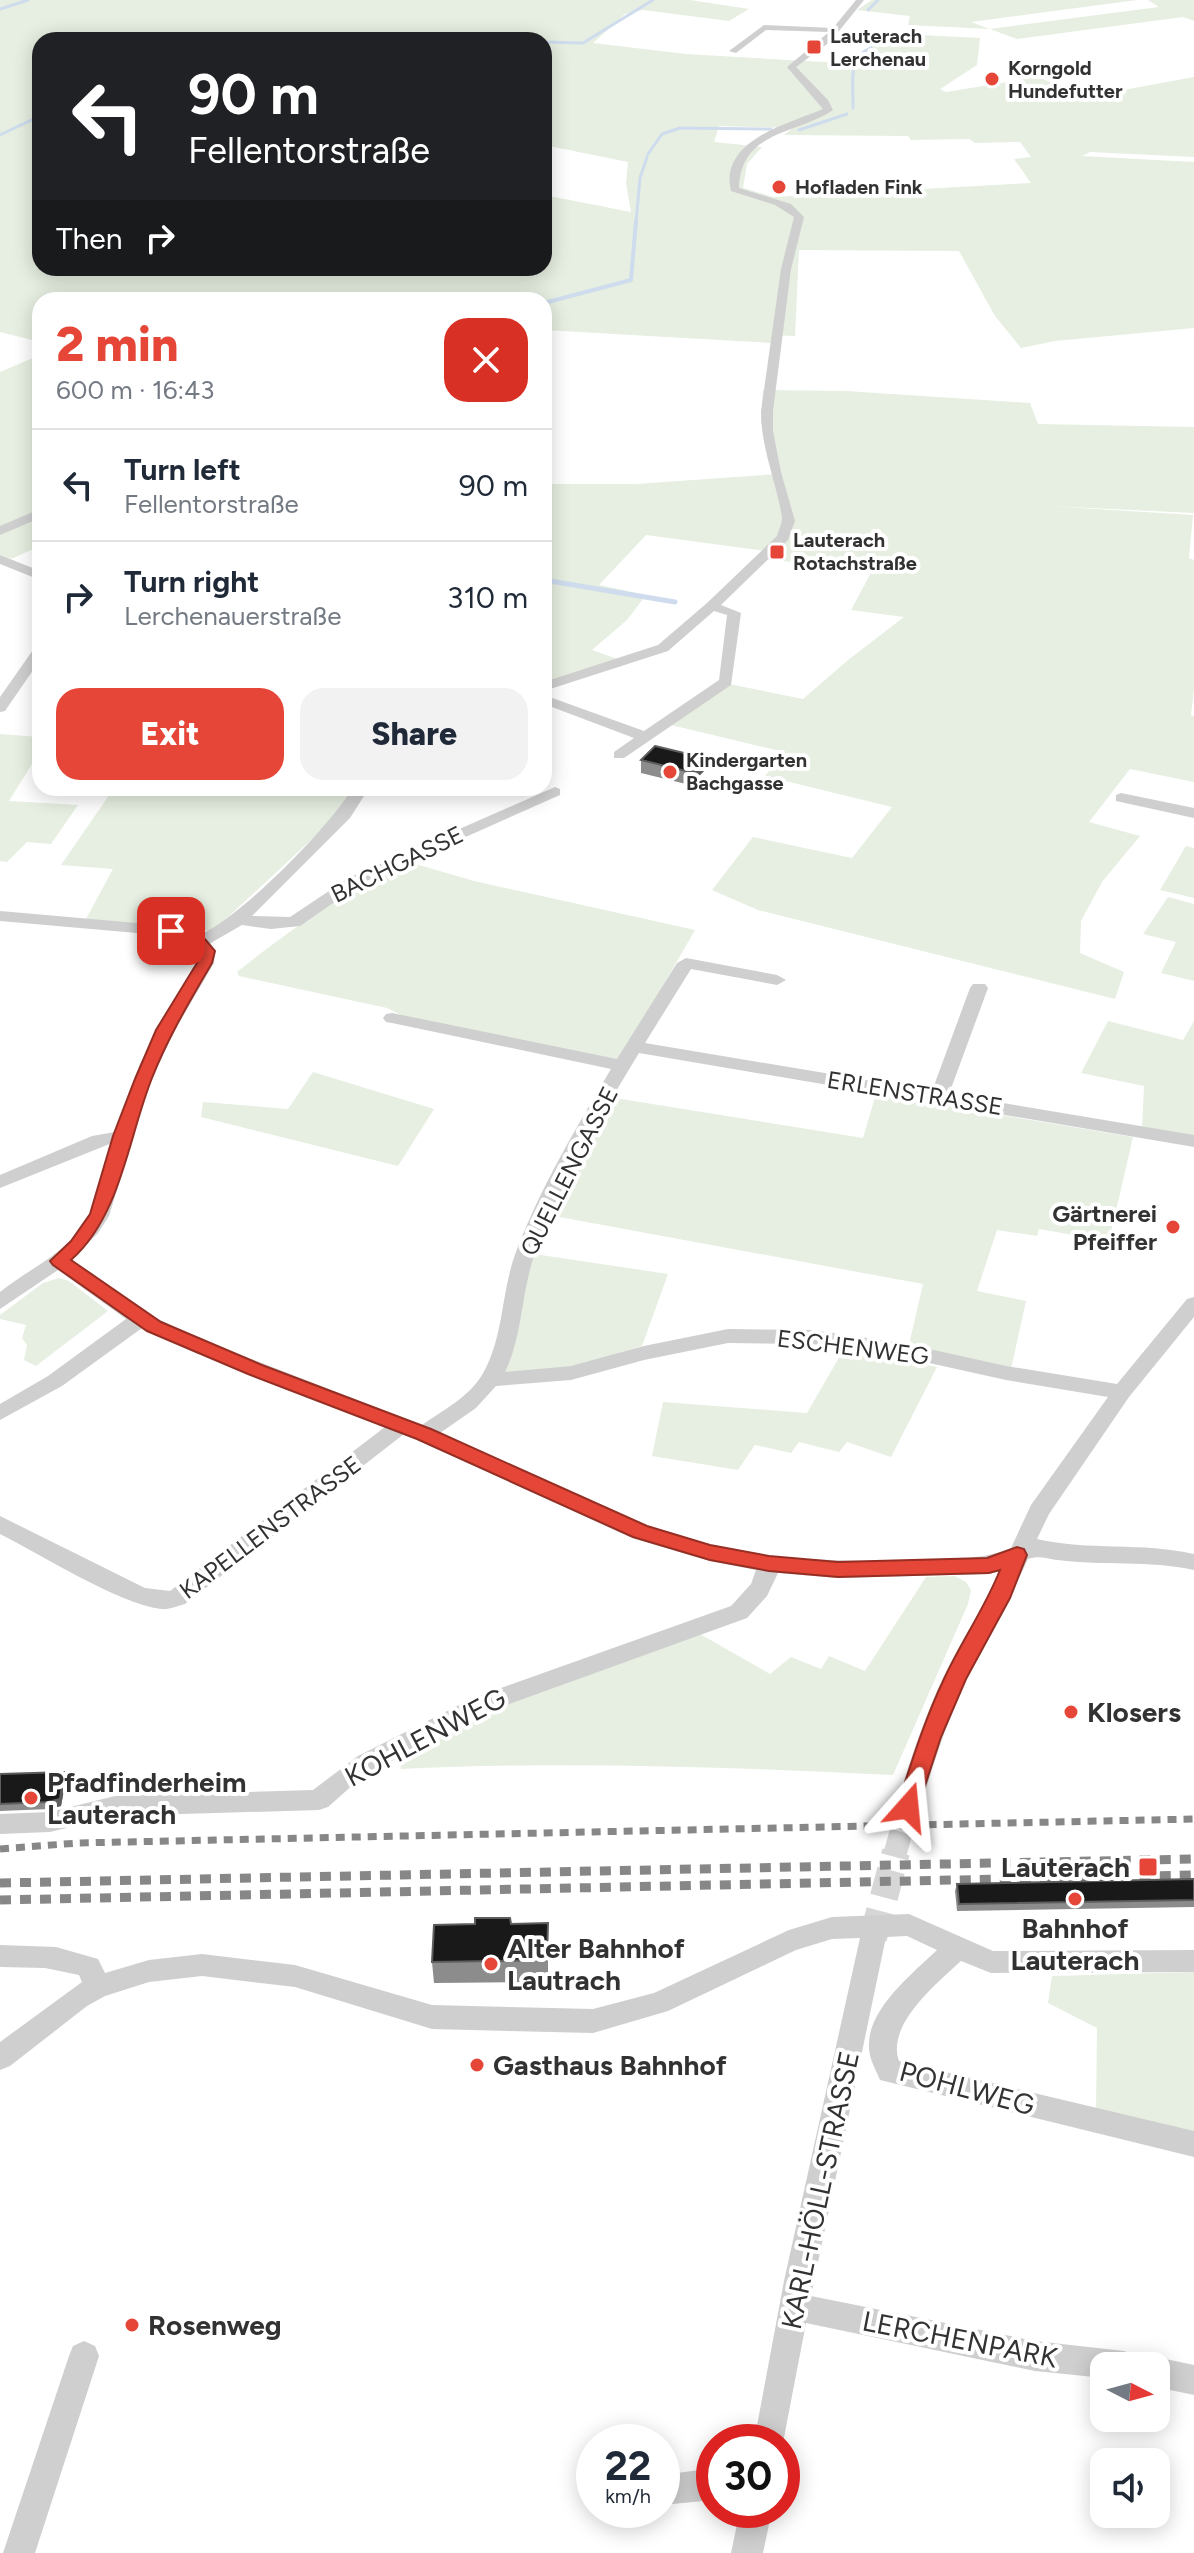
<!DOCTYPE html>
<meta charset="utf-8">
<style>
:root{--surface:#fff;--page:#f2f2f3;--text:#1f2937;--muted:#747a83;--line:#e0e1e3;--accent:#e64637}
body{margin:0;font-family:Figtree,sans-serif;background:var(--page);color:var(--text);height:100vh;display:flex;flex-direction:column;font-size:30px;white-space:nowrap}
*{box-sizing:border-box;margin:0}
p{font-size:26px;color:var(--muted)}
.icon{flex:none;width:44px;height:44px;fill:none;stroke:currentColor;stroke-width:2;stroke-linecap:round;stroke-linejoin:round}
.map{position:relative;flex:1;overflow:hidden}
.details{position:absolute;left:32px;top:292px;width:520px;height:504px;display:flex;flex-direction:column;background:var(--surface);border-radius:24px;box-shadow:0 4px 20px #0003}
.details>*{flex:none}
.banner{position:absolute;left:32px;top:32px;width:520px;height:244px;border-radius:24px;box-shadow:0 4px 20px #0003;background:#202124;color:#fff;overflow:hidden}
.needle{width:52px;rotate:96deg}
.controls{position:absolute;left:1090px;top:2352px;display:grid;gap:16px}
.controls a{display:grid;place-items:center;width:80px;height:80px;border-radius:16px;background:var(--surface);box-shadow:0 4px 20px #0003;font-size:40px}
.speed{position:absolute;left:576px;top:2424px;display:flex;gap:16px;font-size:40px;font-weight:700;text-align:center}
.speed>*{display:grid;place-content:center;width:104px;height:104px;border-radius:50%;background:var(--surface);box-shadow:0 4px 20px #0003;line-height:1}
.speed small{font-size:20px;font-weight:400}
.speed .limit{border:12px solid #d22;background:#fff;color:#111}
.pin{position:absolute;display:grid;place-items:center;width:68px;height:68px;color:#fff;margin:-34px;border-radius:16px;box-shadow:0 4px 12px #0006}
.me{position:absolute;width:88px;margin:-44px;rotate:18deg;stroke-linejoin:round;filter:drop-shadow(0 0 6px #0008)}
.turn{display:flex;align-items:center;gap:28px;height:168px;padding:0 24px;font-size:36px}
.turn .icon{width:104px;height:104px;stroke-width:2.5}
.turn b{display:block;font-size:56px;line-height:68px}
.then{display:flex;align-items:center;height:76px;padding:0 24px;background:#0003;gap:16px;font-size:30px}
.round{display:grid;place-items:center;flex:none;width:84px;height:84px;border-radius:24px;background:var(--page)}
.summary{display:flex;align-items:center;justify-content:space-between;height:136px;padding:0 24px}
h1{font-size:48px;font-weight:800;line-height:60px;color:var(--accent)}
.action{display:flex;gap:16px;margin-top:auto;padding:16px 24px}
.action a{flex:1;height:92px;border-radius:24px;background:var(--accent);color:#fff;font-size:32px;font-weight:800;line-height:92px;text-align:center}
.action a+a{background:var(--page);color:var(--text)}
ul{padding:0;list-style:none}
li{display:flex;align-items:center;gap:24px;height:112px;padding:0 24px;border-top:2px solid var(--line)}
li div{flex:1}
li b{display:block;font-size:30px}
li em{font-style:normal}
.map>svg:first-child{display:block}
.green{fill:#e6efe1;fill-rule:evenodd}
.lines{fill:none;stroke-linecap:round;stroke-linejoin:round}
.stream-far2{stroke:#cedcee;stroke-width:3}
.stream-far1{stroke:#cedcee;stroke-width:4}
.stream{stroke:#cedcee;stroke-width:5}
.street-tunnel-far1{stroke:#d6d6d6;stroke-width:23;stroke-dasharray:23 11;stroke-linecap:butt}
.street-tunnel{stroke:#d6d6d6;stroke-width:28;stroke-dasharray:28 14;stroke-linecap:butt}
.street{fill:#cfcfcf;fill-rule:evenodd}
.rail-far1{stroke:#878787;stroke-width:7;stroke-dasharray:9 7;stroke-linecap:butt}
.rail{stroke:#878787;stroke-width:9;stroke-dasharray:11 9;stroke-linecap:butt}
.wall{fill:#8c8c8c}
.shaded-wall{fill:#5e5e5e}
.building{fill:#191919;stroke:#5e5e5e;stroke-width:2}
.route{fill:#e64637;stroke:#962e24;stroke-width:2}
.poi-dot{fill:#e64637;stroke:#fff;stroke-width:3}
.labels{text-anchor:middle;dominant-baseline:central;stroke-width:8;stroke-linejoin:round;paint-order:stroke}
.far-poi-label{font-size:20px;font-weight:bold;fill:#323232;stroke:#fff;text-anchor:start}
.street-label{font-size:24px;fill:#323232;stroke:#fff}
.poi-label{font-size:24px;font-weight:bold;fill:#323232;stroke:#fff;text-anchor:end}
.near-poi-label{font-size:28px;font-weight:bold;fill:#323232;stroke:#fff;text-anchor:start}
.near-street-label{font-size:28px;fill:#323232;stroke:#fff}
</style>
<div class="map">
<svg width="1194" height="2553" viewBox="0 0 1194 2553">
<rect width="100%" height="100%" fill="#fff"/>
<path class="green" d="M0,0H690L749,9L729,21L643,10L625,14L593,43L686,54L859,64L882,33L980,38L977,65L940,89L946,92L1038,77L1085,97L1194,77V157L1090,152L1082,156L1194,162V328L1055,341L1021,348L995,316L959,251L799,250L795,336L773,335L772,343L544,330V300H40V342L0,332ZM40,40H544V145L628,162L626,183L631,212L544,195V268H40ZM719,126L793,128L784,135L908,136L911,140L969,139L975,143L1020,142L1031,157L1014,159L1031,183L773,197L743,188L747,164L762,147L714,142Z
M872,0H1137L971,22L990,29L1159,7L1148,0H1194V21L1183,17L1017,39L990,29L908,25L910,16L857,10Z
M40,355V510L0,528V372Z
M763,390L846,391L1030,403L1038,424L1194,427V513L1048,506L1193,515L1189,558L1194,560V688L1191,715L1194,716V782L1130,769L1089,822L1140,836L1102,882L1081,921L1080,953L1124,972L1115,999L758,910L712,890L753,837L852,858L892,807L765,776L784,752L671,725L729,684L803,699L848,660L904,617L851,610L872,571L764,559L765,551L646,535L599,585L646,595L627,620L592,650L620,660L544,685V484H636L777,474L772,440L761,423Z
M40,515V546L11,559L0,555V534Z
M0,734L40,737V751L9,801L78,805L51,844L27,842L7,862L0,861Z
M114,788H356L341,812L213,931L86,919L113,869L61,865Z
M1186,846L1194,848V898L1160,890Z
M400,864L419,865L474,881L695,930L626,1050L617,1059L409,1019L387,1008L239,976L237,972C289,930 341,895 400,864Z
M1168,897L1194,904V981L1161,973L1176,942L1143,934Z
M1108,1021L1183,1040L1194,1021V1139L1142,1130L1144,1086L1081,1073Z
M313,1072L434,1109L398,1166L201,1117L203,1102L288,1109Z
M876,1094L1133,1137L1109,1241L1039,1229L1037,1236L997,1230L977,1291L1026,1301L1011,1369L908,1349L923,1284L554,1216L615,1098L863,1138Z
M534,1254L668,1274L642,1346L574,1367L501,1374Z
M59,1278L69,1281L108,1311L36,1366L24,1360L27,1345L22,1338L26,1325L0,1319V1315L43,1283Z
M844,1349L937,1367L891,1457L847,1442L839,1452L799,1442L791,1453L755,1445L738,1470L652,1456L663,1402L807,1413Z
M955,1576L966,1582L971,1590L968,1604L893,1775C730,1767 564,1761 401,1769L398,1755L514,1696L700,1634L770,1674L791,1657L821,1669L829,1656L865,1671L926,1577Z
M1194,1972V2140L1096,2115L1097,2028L1048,2003L1052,1976Z"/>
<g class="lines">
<path class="stream-far2" d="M0,9L28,0
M868,10L878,0
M544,42L583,43L653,0
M853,108C854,84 846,58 871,48L870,32
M799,130L847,114
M0,135L40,116
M648,154L662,134L680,128L771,129
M636,223L640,178L647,157"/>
<path class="stream-far1" d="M544,303L631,280L636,221"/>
<path class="stream" d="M544,580L675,602"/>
<path class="street-tunnel-far1" d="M895,1854L908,1807"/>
<path class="street-tunnel" d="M873,1938L896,1852"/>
<path class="street" d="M856,0H864L831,41L796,67L828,100L833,110C796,135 741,130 739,188L791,204L804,217L791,269L773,411V431L781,472L795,521L788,540L721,605L741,613L731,685L624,758H614V752L634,738L544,704V695L644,731L719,680L727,615L714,611L668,651L544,691V682L658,645L707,603L777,536C779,529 782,524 782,517C776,481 761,449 761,411L781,269L794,217L775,205L731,191C719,140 788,124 823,109L787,67L829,32L766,30L736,53L729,51L764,25L833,28Z
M40,509V518L0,535V526Z
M0,555L40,571V580L0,564Z
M40,646V660L5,711L0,712V697L35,647Z
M555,787L560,789V795L362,883L300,926L271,929L242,925L209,944L215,951L214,963L175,1030L150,1082L109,1216L98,1233L71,1260L147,1314L205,1341L422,1425C443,1410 469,1397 482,1375C504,1339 501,1291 516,1252C540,1188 576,1128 611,1069L392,1023L386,1022L383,1018L386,1014L392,1013L617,1059L677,963L686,958L777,975L786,980L777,985L691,969L645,1043L932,1091L970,988L973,984H985L988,988L949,1094L1194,1135V1147L639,1053C601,1116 560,1183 535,1253C521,1292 523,1335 505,1372L571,1366L644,1346L728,1329L812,1330L902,1343L1006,1366L1117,1384L1187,1299L1194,1297V1317L1129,1397L1049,1514L1037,1539C1088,1551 1142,1542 1194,1554V1570C1149,1560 1104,1566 1058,1560C1046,1559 1040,1555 1028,1559C1009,1601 986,1639 966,1680C947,1720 934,1764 920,1807L917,1814L908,1817L899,1814L896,1807C909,1764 923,1721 942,1680C960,1642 983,1608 1000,1571L989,1574L838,1578L778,1573L767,1596L747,1618L490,1711L386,1764L355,1783L328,1807L319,1810L115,1816L50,1832L0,1834V1814L50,1812L115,1796L313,1790L358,1756L473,1698L731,1606L751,1584L756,1570L710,1561L632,1538L404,1434L185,1604C177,1606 169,1610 161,1609C117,1603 42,1555 0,1534V1516L145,1588L170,1591L385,1427L191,1351L142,1328L62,1386L0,1420V1404L48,1376L126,1319L58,1270L0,1309V1292C27,1270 63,1255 83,1226C100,1202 106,1170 112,1143L0,1188V1175L92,1136L115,1132L140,1064L196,963L198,952L185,940L171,936L0,921V911L171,926L200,935C243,915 327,829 353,788H369L350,818L252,916L290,917L350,877ZM728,1343L812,1344L902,1357L1006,1380L1108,1397L1031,1505L1011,1548C976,1562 940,1559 903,1560C838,1562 773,1560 710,1545C616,1522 528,1472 440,1433L476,1408L496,1386L571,1380L644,1360Z
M1121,793L1194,808V818L1116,801V795Z
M909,1914L993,1951L1194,1950V1972L991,1973L961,1961C936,1984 886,2025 899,2061L1194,2131V2157L880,2080C875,2068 868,2057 869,2044C869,2008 913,1973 937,1950L907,1936L886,1937L811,2296L1035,2341L1124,2351L1135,2356L1139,2366H1104V2378L1035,2371L806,2323L782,2448V2442H754L784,2281L860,1938L832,1939L796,1950L668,2011L593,2033L432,2029L295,1987L202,1976L149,1982L105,1996L87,2006L10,2066L0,2070V2042L82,1982L79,1975L45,1968L0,1967V1945L56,1947L98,1959L105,1973L149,1960L202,1954L295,1965L432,2005L593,2009L654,1993L789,1930L832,1917Z
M84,2341L95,2346L99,2356L35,2553H3L69,2356L73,2346Z
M1156,2357L1194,2365V2395L1156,2387V2366H1143L1145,2362Z
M714,2468V2500L662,2505V2475Z
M740,2510H772L763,2553H731Z"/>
<path class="rail-far1" d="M0,1849L78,1843L1194,1819"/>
<path class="rail" d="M0,1883L1194,1859
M0,1900L1194,1875"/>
</g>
<path class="wall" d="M705,758L704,771L690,785L641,773V760Z
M0,1774L66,1780L61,1806L50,1809L0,1811Z
M1194,1879V1907L957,1911L955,1891L957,1884Z
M548,1923V1982L434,1983L432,1962L475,1924Z"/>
<path class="shaded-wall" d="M705,758L704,771L690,785V772Z
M64,1772L66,1780L61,1806L50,1809L48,1802Z"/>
<path class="building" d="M655,746L705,758L690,772L641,760Z
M64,1772L60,1799L48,1802L0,1804V1774Z
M1194,1879V1900L959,1904L957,1884Z
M475,1918H510L511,1924L548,1923L547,1960L432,1962L434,1925L475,1924Z"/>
<path class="route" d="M171,926L205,939L215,951L212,963C190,1001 168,1037 152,1078C128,1138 121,1216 71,1260L161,1322L262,1365L431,1429L647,1526L710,1545L769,1556L838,1562L987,1558L1017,1547L1024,1549L1027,1555L1010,1598L966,1679L941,1737L916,1813L908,1816L900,1813L897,1807C911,1764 924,1721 944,1679C961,1642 985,1608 1000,1570L989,1573L838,1577L769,1571L710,1560L633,1537L417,1439L248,1374L147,1331L53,1265L50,1261L71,1241L90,1214L113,1136L135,1079L156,1030L197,963L199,951L194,945L165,934V928Z"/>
<g class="poi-dot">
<rect x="806" y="39" width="16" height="16" rx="4"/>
<circle cx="992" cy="79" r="8"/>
<circle cx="779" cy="187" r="8"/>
<rect x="769" y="544" width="16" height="16" rx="4"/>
<circle cx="670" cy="772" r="8"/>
<circle cx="1173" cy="1227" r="8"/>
<circle cx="1071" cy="1712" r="8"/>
<circle cx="31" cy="1798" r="8"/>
<rect x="1138" y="1857" width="20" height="20" rx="4"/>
<circle cx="1075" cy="1899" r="8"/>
<circle cx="491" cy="1964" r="8"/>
<circle cx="477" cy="2065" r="8"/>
<circle cx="132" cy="2325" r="8"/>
</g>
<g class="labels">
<g class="far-poi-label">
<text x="830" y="36">Lauterach<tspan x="830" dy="23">Lerchenau</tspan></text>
<text x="1008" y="68">Korngold<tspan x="1008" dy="23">Hundefutter</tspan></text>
<text x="795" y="187">Hofladen Fink</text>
<text x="793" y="540">Lauterach<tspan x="793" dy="23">Rotachstraße</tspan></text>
<text x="686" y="760">Kindergarten<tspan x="686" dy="23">Bachgasse</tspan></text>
</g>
<g class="street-label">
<text transform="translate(397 864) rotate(-26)">BACHGASSE</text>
<text transform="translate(915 1093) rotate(9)">ERLENSTRASSE</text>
<text transform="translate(569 1171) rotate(-63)">QUELLENGASSE</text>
<text transform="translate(853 1347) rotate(7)">ESCHENWEG</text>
<text transform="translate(270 1527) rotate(-37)">KAPELLENSTRASSE</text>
</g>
<g class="poi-label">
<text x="1157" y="1213">Gärtnerei<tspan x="1157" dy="28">Pfeiffer</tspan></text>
</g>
<g class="near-poi-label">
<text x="1087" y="1712">Klosers</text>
<text x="47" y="1782">Pfadfinderheim<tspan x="47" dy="32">Lauterach</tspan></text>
<text x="1130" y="1867" text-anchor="end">Lauterach</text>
<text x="1075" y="1928" text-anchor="middle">Bahnhof<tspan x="1075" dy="32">Lauterach</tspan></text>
<text x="507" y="1948">Alter Bahnhof<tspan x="507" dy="32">Lautrach</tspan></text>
<text x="493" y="2065">Gasthaus Bahnhof</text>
<text x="148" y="2325">Rosenweg</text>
</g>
<g class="near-street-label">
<text transform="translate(425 1737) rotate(-28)">KOHLENWEG</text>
<text transform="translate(967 2088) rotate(15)">POHLWEG</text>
<text transform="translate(820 2190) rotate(-78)">KARL-HÖLL-STRASSE</text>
<text transform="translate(960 2339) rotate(11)">LERCHENPARK</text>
</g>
</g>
</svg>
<div class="controls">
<a><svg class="needle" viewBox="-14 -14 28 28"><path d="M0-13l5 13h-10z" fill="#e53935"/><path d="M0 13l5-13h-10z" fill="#747a83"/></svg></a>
<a><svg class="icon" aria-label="sound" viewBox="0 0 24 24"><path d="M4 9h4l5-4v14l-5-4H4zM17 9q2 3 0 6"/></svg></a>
</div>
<div class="speed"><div>22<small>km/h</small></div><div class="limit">30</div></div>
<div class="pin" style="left:171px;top:931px;background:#d93025"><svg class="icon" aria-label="arrive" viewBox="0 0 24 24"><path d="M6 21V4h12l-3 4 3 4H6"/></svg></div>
<svg class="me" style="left:908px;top:1807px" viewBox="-20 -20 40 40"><path d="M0-17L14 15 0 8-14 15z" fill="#e64637" stroke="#fff" stroke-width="4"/></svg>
<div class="banner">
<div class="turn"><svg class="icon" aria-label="left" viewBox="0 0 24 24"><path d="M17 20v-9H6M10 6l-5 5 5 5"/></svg><div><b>90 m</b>Fellentorstraße</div></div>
<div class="then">Then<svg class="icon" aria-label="right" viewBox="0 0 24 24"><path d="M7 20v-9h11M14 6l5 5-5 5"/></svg></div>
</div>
<section class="details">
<div class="summary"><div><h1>2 min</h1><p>600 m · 16:43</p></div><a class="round" style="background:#d93025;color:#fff"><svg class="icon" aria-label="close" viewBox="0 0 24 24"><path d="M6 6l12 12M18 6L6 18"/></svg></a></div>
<ul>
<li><svg class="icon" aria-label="left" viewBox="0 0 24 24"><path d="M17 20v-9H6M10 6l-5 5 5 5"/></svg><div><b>Turn left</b><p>Fellentorstraße</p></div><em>90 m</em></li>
<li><svg class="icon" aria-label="right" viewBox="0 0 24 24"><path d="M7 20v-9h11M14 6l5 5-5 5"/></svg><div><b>Turn right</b><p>Lerchenauerstraße</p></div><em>310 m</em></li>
</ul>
<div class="action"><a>Exit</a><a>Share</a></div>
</section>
</div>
